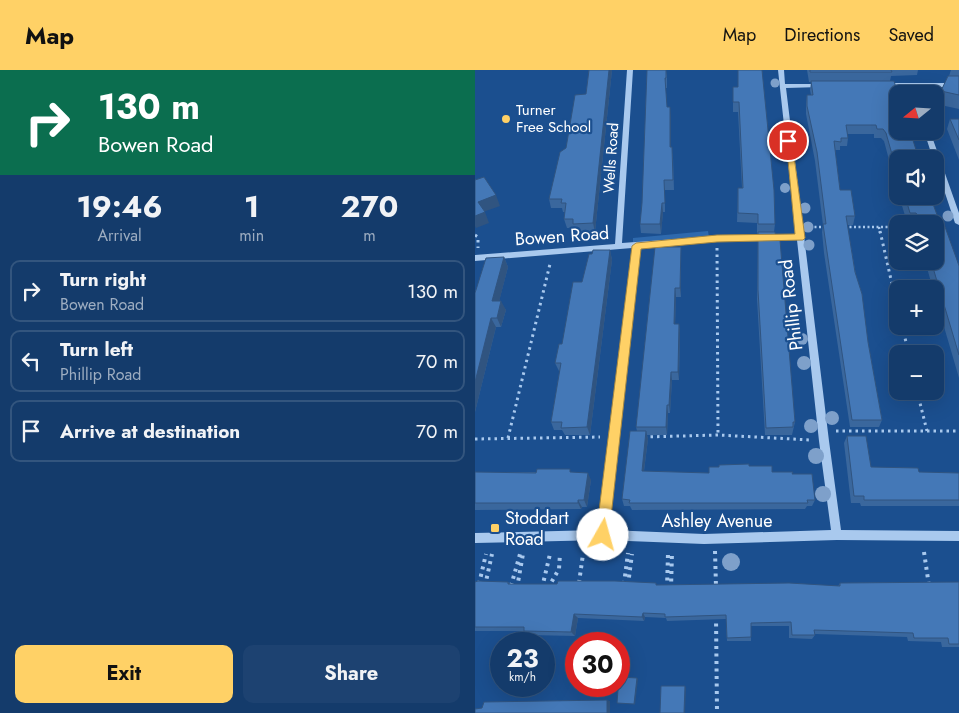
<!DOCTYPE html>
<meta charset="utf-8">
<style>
:root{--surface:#143b6b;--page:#1d4271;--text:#f1f3f6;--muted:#9dadc1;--line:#33557e;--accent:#ffd166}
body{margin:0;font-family:Jost,sans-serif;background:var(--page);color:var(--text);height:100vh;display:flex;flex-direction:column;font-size:19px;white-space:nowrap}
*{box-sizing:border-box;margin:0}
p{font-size:16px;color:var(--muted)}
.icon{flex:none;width:28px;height:28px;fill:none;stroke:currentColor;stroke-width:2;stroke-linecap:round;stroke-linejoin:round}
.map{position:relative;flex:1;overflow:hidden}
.sheet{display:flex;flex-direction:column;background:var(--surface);width:475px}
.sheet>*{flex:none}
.banner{background:#0b6e4f;color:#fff;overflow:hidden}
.needle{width:32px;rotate:252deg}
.fabs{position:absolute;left:414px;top:15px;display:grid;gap:10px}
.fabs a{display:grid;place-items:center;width:55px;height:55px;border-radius:10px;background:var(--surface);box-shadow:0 5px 20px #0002,0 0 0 1px var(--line);font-size:25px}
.speed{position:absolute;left:15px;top:562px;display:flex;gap:10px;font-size:25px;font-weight:700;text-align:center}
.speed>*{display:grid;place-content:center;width:65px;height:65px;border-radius:50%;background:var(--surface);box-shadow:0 5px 20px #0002,0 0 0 1px var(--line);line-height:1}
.speed small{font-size:12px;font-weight:400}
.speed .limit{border:8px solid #d22;background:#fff;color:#111}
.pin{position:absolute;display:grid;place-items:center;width:42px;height:42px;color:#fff;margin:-21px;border:2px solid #fff;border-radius:50%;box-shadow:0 1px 5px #0007}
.me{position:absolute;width:55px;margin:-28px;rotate:7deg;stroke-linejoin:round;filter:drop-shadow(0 0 4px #0008)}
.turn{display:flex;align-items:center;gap:18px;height:105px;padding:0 15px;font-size:22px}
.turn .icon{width:65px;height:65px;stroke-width:2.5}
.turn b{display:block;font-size:35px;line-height:42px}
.eta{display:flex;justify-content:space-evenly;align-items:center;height:85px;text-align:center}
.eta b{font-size:30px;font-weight:700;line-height:35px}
.cta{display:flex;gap:10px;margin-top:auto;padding:10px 15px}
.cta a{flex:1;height:58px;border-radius:10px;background:var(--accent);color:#111;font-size:20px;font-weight:700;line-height:58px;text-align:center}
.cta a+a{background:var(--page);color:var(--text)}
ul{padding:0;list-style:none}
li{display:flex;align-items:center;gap:15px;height:62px;margin:0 10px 8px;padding:0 5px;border:2px solid var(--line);border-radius:10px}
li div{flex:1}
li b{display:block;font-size:19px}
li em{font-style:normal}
header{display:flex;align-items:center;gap:30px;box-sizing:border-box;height:70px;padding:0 25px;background:var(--accent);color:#111}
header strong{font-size:24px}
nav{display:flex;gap:28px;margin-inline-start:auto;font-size:18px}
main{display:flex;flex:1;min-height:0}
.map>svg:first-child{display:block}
.green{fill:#2e69ad}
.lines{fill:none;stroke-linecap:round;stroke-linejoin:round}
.path-far2{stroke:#a9c9ee;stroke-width:2.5;stroke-dasharray:2 2.5;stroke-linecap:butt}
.path-far1{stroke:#a9c9ee;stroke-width:3;stroke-dasharray:2.5 4;stroke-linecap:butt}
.path{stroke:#a9c9ee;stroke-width:4;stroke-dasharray:3 4.5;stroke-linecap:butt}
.minor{fill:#a9c9ee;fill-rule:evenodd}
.tree{fill:#7ea0ca}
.wall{fill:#3a679d}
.shaded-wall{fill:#305480}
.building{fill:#4478b7;stroke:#305480}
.route{fill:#ffd166;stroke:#a68842}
.poi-dot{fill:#ffd166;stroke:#1b4f8f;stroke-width:2}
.labels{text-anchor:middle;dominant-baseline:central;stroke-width:4.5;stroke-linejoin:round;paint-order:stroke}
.far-poi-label{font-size:15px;fill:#fff;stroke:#1b4f8f;text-anchor:start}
.far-street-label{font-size:15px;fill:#fff;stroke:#1b4f8f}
.street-label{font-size:18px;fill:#fff;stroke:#1b4f8f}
.poi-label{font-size:18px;fill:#fff;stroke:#1b4f8f;text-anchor:start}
</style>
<header>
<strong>Map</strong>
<nav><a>Map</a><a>Directions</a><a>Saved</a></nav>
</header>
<main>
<section class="sheet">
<div class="banner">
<div class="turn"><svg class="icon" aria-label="right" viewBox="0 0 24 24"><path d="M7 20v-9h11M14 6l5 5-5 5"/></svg><div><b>130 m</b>Bowen Road</div></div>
</div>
<div class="eta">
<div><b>19:46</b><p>Arrival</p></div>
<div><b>1</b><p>min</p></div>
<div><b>270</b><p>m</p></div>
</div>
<ul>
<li><svg class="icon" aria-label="right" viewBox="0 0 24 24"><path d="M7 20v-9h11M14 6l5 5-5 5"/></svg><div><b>Turn right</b><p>Bowen Road</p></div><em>130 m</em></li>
<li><svg class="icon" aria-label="left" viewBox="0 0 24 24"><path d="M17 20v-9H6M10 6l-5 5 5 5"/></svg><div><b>Turn left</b><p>Phillip Road</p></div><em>70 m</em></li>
<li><svg class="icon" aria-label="arrive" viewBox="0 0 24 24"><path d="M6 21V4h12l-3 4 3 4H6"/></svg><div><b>Arrive at destination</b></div><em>70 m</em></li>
</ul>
<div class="cta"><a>Exit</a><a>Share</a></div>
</section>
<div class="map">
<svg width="484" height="643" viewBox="0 0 484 643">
<rect width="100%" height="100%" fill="#1b4f8f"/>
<path class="green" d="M233,161L234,167L158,172V168Z"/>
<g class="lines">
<path class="path-far2" d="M335,157H351
M370,157H422
M404,157L405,163"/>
<path class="path-far1" d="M405,161L422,236
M0,165L3,167V178
M242,178L243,365
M427,256L434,284
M442,321L452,361
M361,361H484
M169,367L243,365L336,370
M33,368L75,194
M0,369L125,367"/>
<path class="path" d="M240,481L241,517
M449,482L454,516
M104,513L108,484
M4,514L11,484
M149,514L153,483
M153,515L157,484
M10,516L17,484
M36,516L45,484
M42,518L48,484
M67,518L75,484
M73,518L84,499L85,484
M192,518L193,483
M196,519L197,483
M241,546L242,643"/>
<path class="minor" d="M152,0H158L147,173L242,166L321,165L303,0H309L310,14H348V16L346,17L311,18L354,371L366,460L484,461V471L362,470L229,474L128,470L0,473V463L123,460L157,178L0,191V185L140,174ZM242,170H322L344,371L356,460L229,464L134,460L165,177Z
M484,13V17H409L406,15L409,13Z
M449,61H455L484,143V155L480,153L460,93V89H458Z"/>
</g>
<g class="tree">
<circle cx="300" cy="13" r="4.5"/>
<circle cx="321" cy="68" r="5"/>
<circle cx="310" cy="118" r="5"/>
<circle cx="330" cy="138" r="5.5"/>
<circle cx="473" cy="146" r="5.5"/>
<circle cx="333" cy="157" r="5.5"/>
<circle cx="334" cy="175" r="5.5"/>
<circle cx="327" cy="269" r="6"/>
<circle cx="329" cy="293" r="7"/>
<circle cx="357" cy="348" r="7"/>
<circle cx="336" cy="356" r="7"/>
<circle cx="341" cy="386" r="8"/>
<circle cx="348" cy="424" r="8"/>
<circle cx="256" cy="492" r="9"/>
</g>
<path class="wall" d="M114,0H137L120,162L100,163L99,158H92L89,149L90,142H88L87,138H76L74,129L91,78L111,24Z
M192,0V18H190L192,37L196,47V77L198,87L199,120H190V142H188L186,164L166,163L165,154Z
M332,0H443L442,5L416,6L415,11L422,89V120L409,71L406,68H399V64H373V68L372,76H365V80H360L365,120L380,146L378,155H372L407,350L404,357H375L349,183L347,162L348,155L340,91L331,44V33L332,25H336L335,20L336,12H334Z
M476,0H484V39L461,34L466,21L474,6Z
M258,17H262L300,154L299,162L320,352L317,365H290L282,229L283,164H282V153L262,152L263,118H267L263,42H258Z
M475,49H484V90L472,59Z
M424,126H455L464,150L484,196V308L460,226V219H458L450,191H460V154H439L437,152H432Z
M135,180L137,190L115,365H90L87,360H79L76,352L85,301H84L80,293L87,274L107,212Z
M29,187L33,197L24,231L31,240L26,257H21L0,342V223Z
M206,187V227H201L200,254H204L205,263L204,310H197L195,343H193L192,365H172L173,369L169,401L234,403L274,396L297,402L317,404L340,430L337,436H332L330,439L157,440L155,436H149L147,429L162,361L161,357Z
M372,366L396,397L444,402L484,403V436H386L385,433H376L369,373Z
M0,402H97L116,410L112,437H107L106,439L0,440Z
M0,512H33L36,514L363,516L365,513L484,512V577H467L466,572L433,571L432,567L340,564V565L337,569L314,568V556H276V571H252L251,549L192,551L191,548L170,547L169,551L103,548L100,566L54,565L49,561H0Z"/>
<path class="shaded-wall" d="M134,0H137L120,162L118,153Z
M195,37L196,47V87L195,77Z
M21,125L25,136L8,142L3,132Z
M187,133L188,142L186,164L185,154Z
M10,142L14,153L1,158L0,156V146Z
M206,177V227L205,218Z
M135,180L137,190L115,365L112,357Z
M29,187L33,197L22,240L17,231Z
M200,218L201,227L200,263L199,254Z
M26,231L31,240L26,257L22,248Z
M16,248L21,257L0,342V312Z
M204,254L205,263L204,310L203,302Z
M196,302L197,310L195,343L194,335Z
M192,335L193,343L192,365L191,357Z
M171,361L173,369L168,408L167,401Z
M113,403L116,410L112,437L109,430Z
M103,430L107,437L106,439L103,433Z
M168,543L170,547L169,551L167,547Z
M99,544L103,548L100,566L96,562Z
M162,608L163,609L160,635L159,634Z
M210,616L211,618L210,643H209Z
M132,630L135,631V643H132Z"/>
<path class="building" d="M114,0H134L118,153L98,154V149H89L91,133H86L87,129H74L85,82L91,78L100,25L111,24Z
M172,0H191V8H190L192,37H195V77H197L198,110H189L190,133H187L185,154H165L167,133Z
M263,0H287L299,120L300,154H283V144L263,143V118H268L264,32H258V17H263Z
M335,0H416L417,2H335Z
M473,6H484V25L466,21Z
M336,11H419L423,24H422V61H435L444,89H422V102L411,63L408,59H402L401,55H371L373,68H366V72L359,71L365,120H376L380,146H371L380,202L387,224L393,272L407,350H377L351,175L348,154H351L342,82L332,36V25H338Z
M475,49H484V70Z
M9,107L21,125L3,132L10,142L0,146V110Z
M430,126H455L464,150L469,154L482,190L484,196V285L456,191H460V154H445L443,146L441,143H435Z
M283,162H300L301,170H305L320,352H318V357L291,358L283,220Z
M180,177H206L205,218H200L199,254H204L203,302H196L194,335H192L191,357H161Z
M118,180H135L112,357L86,358L87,352H76L86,293H80L84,274H87L98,212H107L114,184H117Z
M29,187L17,231H26L22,248H16L0,312V223L11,188Z
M155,361H171L167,401L234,403V397H244V395L274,394V396H297V402H318L317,404H337L340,430H332L333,433H154L155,430L147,429Z
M372,366H391L396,397L443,398L444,402L484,403V430H389V426H379Z
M62,399H95V402L113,403L109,430H103V433H0V402L61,403Z
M3,511L33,512V514H82L83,511H140L181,513V515L314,513L365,516V513L484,512V574H474L473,568H439L438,563L339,560L340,565H317L316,552L276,553V567L252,568L251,545L190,547V544L168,543L167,547L99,544L96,562L49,561V557H0V512Z
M144,607L162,608L159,634L142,633Z
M186,616H210L209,643H185Z
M132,630V643H0V639L7,638L9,632Z"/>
<path class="route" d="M311,69L317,71L330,168L328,170L242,172L166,179L134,465L132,470L128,471L123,470L121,465L157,176L161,173L242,165L320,164Z"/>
<g class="poi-dot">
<circle cx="31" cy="49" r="5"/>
<rect x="15" y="453" width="10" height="10" rx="2.5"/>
</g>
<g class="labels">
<g class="far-poi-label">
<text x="41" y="40">Turner<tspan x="41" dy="17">Free School</tspan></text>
</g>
<g class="far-street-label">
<text transform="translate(136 88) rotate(-86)">Wells Road</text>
</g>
<g class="street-label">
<text transform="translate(87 166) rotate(-4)">Bowen Road</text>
<text transform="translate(316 235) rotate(-97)">Phillip Road</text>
<text x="242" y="451">Ashley Avenue</text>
</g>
<g class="poi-label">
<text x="30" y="448">Stoddart<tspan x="30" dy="21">Road</tspan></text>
</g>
</g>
</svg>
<div class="fabs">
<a><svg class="needle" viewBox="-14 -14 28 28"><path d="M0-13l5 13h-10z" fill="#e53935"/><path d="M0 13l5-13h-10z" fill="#9dadc1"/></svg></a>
<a><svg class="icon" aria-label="sound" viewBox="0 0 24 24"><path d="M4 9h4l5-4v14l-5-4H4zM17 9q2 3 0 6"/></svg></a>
<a><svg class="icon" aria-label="layers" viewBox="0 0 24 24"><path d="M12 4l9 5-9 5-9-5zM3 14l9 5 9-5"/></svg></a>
<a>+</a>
<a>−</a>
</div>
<div class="speed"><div>23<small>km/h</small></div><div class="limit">30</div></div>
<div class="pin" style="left:313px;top:71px;background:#d93025"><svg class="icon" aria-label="arrive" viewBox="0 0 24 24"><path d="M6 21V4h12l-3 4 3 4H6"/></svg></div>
<svg class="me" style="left:128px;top:465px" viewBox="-20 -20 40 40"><circle r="19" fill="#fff"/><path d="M0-13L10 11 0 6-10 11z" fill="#ffd166"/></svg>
</div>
</main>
